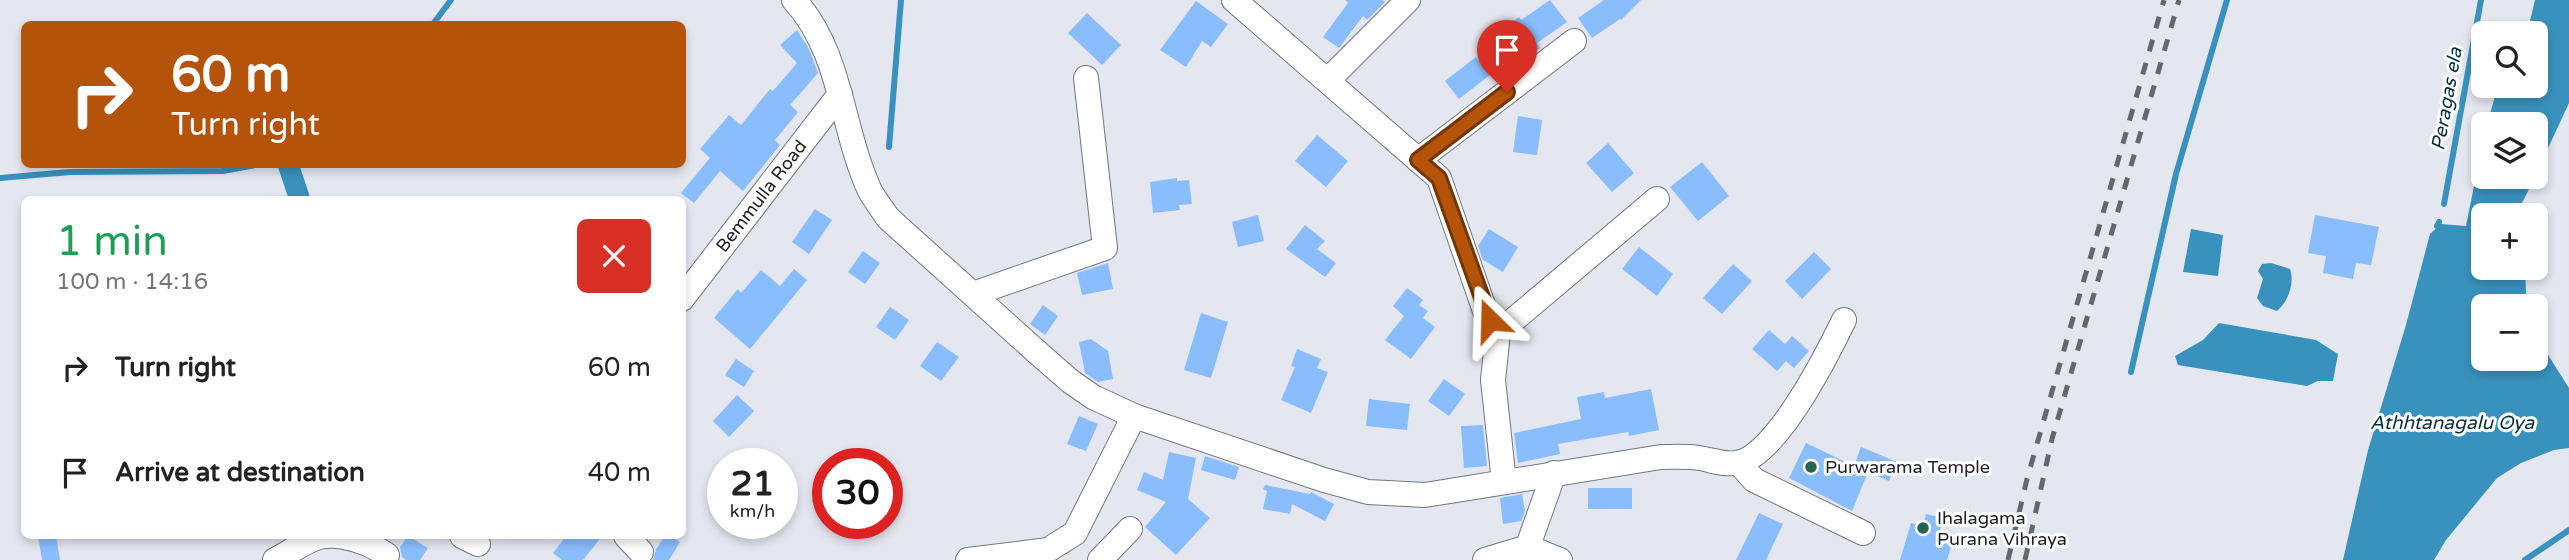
<!DOCTYPE html>
<meta charset="utf-8">
<style>
:root{--surface:#fff;--page:#f6f6f6;--text:#222;--muted:#767676}
body{margin:0;font-family:"Varela Round",sans-serif;background:var(--page);color:var(--text);height:100vh;display:flex;flex-direction:column;font-size:26px;white-space:nowrap}
*{box-sizing:border-box;margin:0}
p{font-size:23px;color:var(--muted)}
.icon{flex:none;width:38px;height:38px;fill:none;stroke:currentColor;stroke-width:2;stroke-linecap:round;stroke-linejoin:round}
.map{position:relative;flex:1;overflow:hidden}
.side{position:absolute;left:21px;top:196px;width:665px;height:343px;display:flex;flex-direction:column;background:var(--surface);border-radius:10px;box-shadow:0 4px 10px #0003}
.side>*{flex:none}
.banner{position:absolute;left:21px;top:21px;width:665px;height:147px;border-radius:10px;box-shadow:0 4px 10px #0003;background:#b45309;color:#fff;overflow:hidden}
.buttons{position:absolute;left:2471px;top:21px;display:grid;gap:14px}
.buttons a{display:grid;place-items:center;width:77px;height:77px;border-radius:10px;background:var(--surface);box-shadow:0 4px 10px #0003;font-size:35px}
.speed{position:absolute;left:707px;top:448px;display:flex;gap:14px;font-size:35px;font-weight:700;text-align:center}
.speed>*{display:grid;place-content:center;width:91px;height:91px;border-radius:50%;background:var(--surface);box-shadow:0 4px 10px #0003;line-height:1}
.speed small{font-size:18px;font-weight:400}
.speed .limit{border:10px solid #d22;background:#fff;color:#111}
.pin{position:absolute;display:grid;place-items:center;width:60px;height:60px;color:#fff;margin:-72px -30px;border-radius:50% 50% 50% 0;rotate:-45deg;box-shadow:0 0 7px #0007}
.pin .icon{rotate:45deg}
.me{position:absolute;width:77px;margin:-38px;rotate:338deg;stroke-linejoin:round;filter:drop-shadow(0 0 5px #0008)}
.turn{display:flex;align-items:center;gap:24px;height:147px;padding:0 35px;font-size:32px}
.turn .icon{width:91px;height:91px;stroke-width:2.5}
.turn b{display:block;font-size:49px;line-height:60px}
.round{display:grid;place-items:center;flex:none;width:74px;height:74px;border-radius:10px;background:var(--page)}
.summary{display:flex;align-items:center;justify-content:space-between;height:119px;padding:0 35px}
h1{font-size:42px;font-weight:600;line-height:52px;color:#1e9e55}
ul{padding:0;list-style:none}
li{display:flex;align-items:center;gap:21px;height:105px;padding:0 35px}
li div{flex:1}
li b{display:block;font-size:26px}
li em{font-style:normal}
.map>svg:first-child{display:block}
.water{fill:#3992bd}
.lines{fill:none;stroke-linecap:round;stroke-linejoin:round}
.stream{stroke:#3992bd;stroke-width:6}
.canal{stroke:#3992bd;stroke-width:21}
.building{fill:#89bdfc}
.minor-casing{stroke:#74767f;stroke-width:26}
.minor{stroke:#fff;stroke-width:24}
.rail{stroke:#66676d;stroke-width:5;stroke-dasharray:12 12;stroke-linecap:butt}
.route-casing{stroke:#753606;stroke-width:18}
.route{stroke:#b45309;stroke-width:12}
.poi-dot{fill:#246451;stroke:#fff;stroke-width:2.5}
.labels{text-anchor:middle;dominant-baseline:central;stroke-width:6;stroke-linejoin:round;paint-order:stroke}
.street-label{font-size:18px;fill:#1f2023;stroke:#fff}
.poi-label{font-size:18px;fill:#1f2023;stroke:#fff;text-anchor:start}
.water-label{font-size:19px;font-style:italic;fill:#062f41;stroke:#fff}
</style>
<div class="map">
<svg width="2569" height="560" viewBox="0 0 2569 560">
<rect width="100%" height="100%" fill="#e4e6f0"/>
<path class="water" d="M2535,0H2569V103L2536,174V124H2487L2498,86H2536V33H2523L2530,21Z
M2483,141V177H2535L2522,203L2523,215H2483V268H2525L2526,292L2529,306H2483V359H2536V331L2538,339L2569,388V448L2554,450L2521,463L2497,478L2446,540L2434,560H2343L2368,450L2406,325L2430,234L2441,224L2466,226Z
M2191,229L2223,235L2218,276L2183,272Z
M2271,263L2290,269C2295,283 2288,302 2277,311L2263,306L2257,298L2263,279L2258,271L2262,264Z
M2219,323L2316,340L2338,354L2333,381H2318L2307,386L2178,365L2175,356L2203,340Z"/>
<g class="lines">
<path class="stream" d="M433,24L451,0
M889,147L901,0
M0,178L70,172L223,171L261,164
M2444,204L2481,0
M2437,226L2439,222
M2131,372L2176,174L2227,0
M2525,560L2569,530"/>
<path class="canal" d="M288,164L300,200"/>
</g>
<path class="building" d="M1345,0H1382L1385,2L1367,20L1363,16L1339,48L1323,37L1348,3Z
M1550,0L1567,22L1537,43L1540,48L1525,59L1504,28L1519,17L1521,20Z
M1604,0H1641L1621,20L1620,19L1592,38L1578,18Z
M1196,1L1228,24L1211,47L1202,41L1186,67L1160,50Z
M1087,13L1121,45L1102,65L1068,33Z
M797,30L809,49L818,73L790,105L798,112L775,140L780,145L743,191L720,171L694,203L681,193L710,158L700,149L729,115L741,125L770,89L773,91L797,63L780,45Z
M1476,57L1490,75L1459,99L1445,81Z
M1518,116L1542,120L1537,155L1513,152Z
M1317,135L1348,161L1326,187L1295,161Z
M1608,143L1634,173L1612,192L1586,163Z
M1702,162L1729,196L1698,221L1670,187Z
M1177,178V181L1189,180L1192,204L1179,205L1180,210L1153,213L1150,182Z
M815,209L832,220L809,254L792,242Z
M1258,215L1264,241L1238,247L1232,222Z
M2315,215L2379,227L2371,265L2356,263L2353,279L2323,273L2326,256L2308,253Z
M1305,225L1325,241L1317,249L1336,263L1325,277L1286,249Z
M1489,229L1518,247L1503,272L1483,260L1478,246Z
M1639,247L1673,274L1657,296L1622,269Z
M863,251L880,263L865,284L848,272Z
M1814,252L1831,269L1802,299L1785,281Z
M1108,263L1113,289L1082,295L1077,273Z
M1733,264L1752,281L1722,314L1703,298Z
M794,269L807,280L750,349L714,318L738,289L741,293L761,270L780,286Z
M1407,288L1423,300L1419,305L1428,311L1423,318L1435,327L1411,359L1385,340L1404,316L1393,306Z
M1043,305L1058,316L1045,335L1030,324Z
M890,307L909,320L895,340L876,327Z
M1201,313L1228,322L1211,378L1184,370Z
M1769,330L1785,344L1792,336L1809,351L1794,368L1786,361L1777,371L1752,349Z
M1091,339L1108,351L1113,379L1098,382L1085,373L1079,342Z
M937,342L959,357L941,381L920,366Z
M1297,349L1321,359L1317,368L1328,372L1311,413L1281,400L1295,367L1291,366Z
M736,359L754,371L744,387L725,375Z
M1444,379L1465,394L1449,416L1428,401Z
M1651,389L1659,430L1629,436L1628,432L1558,444L1560,454L1518,463L1514,433L1581,419L1577,397L1604,392L1605,398Z
M737,395L754,411L729,437L713,421Z
M1369,399L1410,404L1407,430L1366,426Z
M1079,416L1098,424L1086,451L1067,444Z
M1483,425L1487,466L1464,468L1461,426Z
M1806,443L1854,466L1861,447L1897,462L1889,481L1868,472L1852,511L1789,478Z
M1169,452L1196,458L1188,499L1210,518L1176,555L1145,527L1166,502L1137,490L1144,472L1163,480Z
M1205,456L1239,467L1235,480L1201,470Z
M1265,485L1310,494L1311,492L1334,504L1325,521L1292,504L1290,514L1263,509L1267,491L1263,489Z
M1588,488H1632V509H1588Z
M1522,494L1525,511L1521,521L1503,524L1500,498Z
M1759,513L1783,524L1766,560H1736Z
M1926,514L1943,518L1940,530L1955,534L1947,560H1900L1911,523L1923,526Z
M38,536H56L60,560H42Z
M408,536L428,548L420,560H406L402,557L400,547Z
M566,536H602L583,560H562L553,553Z
M665,536H671L680,542L669,560H653L656,549Z"/>
<g class="lines">
<defs>
<g id="minor">
<path d="M794,0C842,52 841,129 870,191C875,200 882,209 888,218L1038,353L1070,381L1093,397L1134,416L1324,480L1368,492L1425,495L1661,457C1674,457 1686,456 1699,458C1712,460 1723,465 1736,463C1775,459 1828,353 1844,320"/>
<path d="M1234,0L1439,178L1485,311L1498,333"/>
<path d="M1328,80L1408,0"/>
<path d="M1418,160L1574,41"/>
<path d="M973,294L1105,248L1086,78"/>
<path id="s1" d="M682,299L840,94"/>
<path d="M1498,333L1657,199"/>
<path d="M1498,333L1493,380L1504,482"/>
<path d="M1739,463L1754,480L1863,533"/>
<path d="M462,536L478,544"/>
<path d="M626,536L641,552"/>
<path d="M275,560C287,554 307,540 319,537C341,532 370,543 387,555"/>
<path d="M968,560L1048,550L1075,533L1134,416"/>
<path d="M1100,560L1130,529"/>
<path d="M1485,560L1528,547L1560,560"/>
<path d="M1523,560L1554,473"/>
</g>
</defs>
<use href="#minor" class="minor-casing"/>
<use href="#minor" class="minor"/>
<path class="rail" d="M2008,560L2027,479L2164,0
M2025,560L2052,439L2179,0"/>
</g>
<g class="lines">
<defs>
<path id="route" d="M1490,320L1439,178L1418,160L1507,92"/>
</defs>
<use href="#route" class="route-casing"/>
<use href="#route" class="route"/>
</g>
<g class="poi-dot">
<circle cx="1811" cy="467" r="7"/>
<circle cx="1923" cy="528" r="7"/>
</g>
<g class="labels">
<g class="street-label">
<text stroke="none"><textPath href="#s1" startOffset="130">Bemmulla Road</textPath></text>
</g>
<g class="poi-label">
<text x="1825" y="467">Purwarama Temple</text>
<text x="1937" y="518">Ihalagama<tspan x="1937" dy="21">Purana Vihraya</tspan></text>
</g>
<g class="water-label">
<text transform="translate(2447 99) rotate(-80)">Peragas ela</text>
<text x="2452" y="423">Athhtanagalu Oya</text>
</g>
</g>
</svg>
<div class="buttons">
<a><svg class="icon" aria-label="search" viewBox="0 0 24 24"><circle cx="10" cy="10" r="6"/><path d="M15 15l6 6"/></svg></a>
<a><svg class="icon" aria-label="layers" viewBox="0 0 24 24"><path d="M12 4l9 5-9 5-9-5zM3 14l9 5 9-5"/></svg></a>
<a>+</a>
<a>−</a>
</div>
<div class="speed"><div>21<small>km/h</small></div><div class="limit">30</div></div>
<div class="pin" style="left:1507px;top:92px;background:#d93025"><svg class="icon" aria-label="arrive" viewBox="0 0 24 24"><path d="M6 21V4h12l-3 4 3 4H6"/></svg></div>
<svg class="me" style="left:1490px;top:320px" viewBox="-20 -20 40 40"><path d="M0-17L14 15 0 8-14 15z" fill="#b45309" stroke="#fff" stroke-width="4"/></svg>
<div class="banner">
<div class="turn"><svg class="icon" aria-label="right" viewBox="0 0 24 24"><path d="M7 20v-9h11M14 6l5 5-5 5"/></svg><div><b>60 m</b>Turn right</div></div>
</div>
<section class="side">
<div class="summary"><div><h1>1 min</h1><p>100 m · 14:16</p></div><a class="round" style="background:#d93025;color:#fff"><svg class="icon" aria-label="close" viewBox="0 0 24 24"><path d="M6 6l12 12M18 6L6 18"/></svg></a></div>
<ul>
<li><svg class="icon" aria-label="right" viewBox="0 0 24 24"><path d="M7 20v-9h11M14 6l5 5-5 5"/></svg><div><b>Turn right</b></div><em>60 m</em></li>
<li><svg class="icon" aria-label="arrive" viewBox="0 0 24 24"><path d="M6 21V4h12l-3 4 3 4H6"/></svg><div><b>Arrive at destination</b></div><em>40 m</em></li>
</ul>
</section>
</div>
